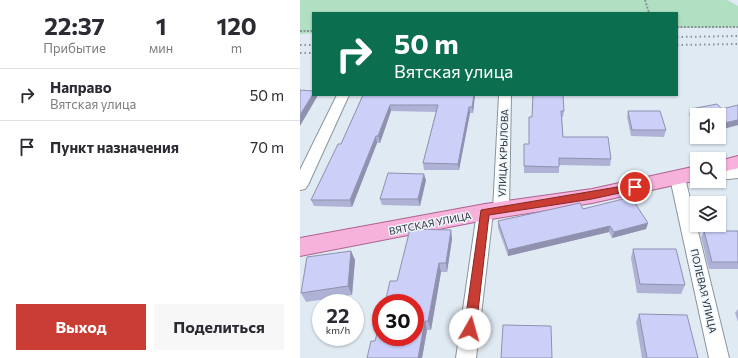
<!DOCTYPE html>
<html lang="ru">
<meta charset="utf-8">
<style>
:root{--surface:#fff;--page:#f7f7f7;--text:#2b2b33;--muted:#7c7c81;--line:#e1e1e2;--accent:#ca3d34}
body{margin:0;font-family:Commissioner,sans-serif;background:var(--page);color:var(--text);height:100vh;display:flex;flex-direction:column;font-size:15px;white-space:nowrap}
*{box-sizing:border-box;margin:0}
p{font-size:13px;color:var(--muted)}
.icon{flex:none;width:22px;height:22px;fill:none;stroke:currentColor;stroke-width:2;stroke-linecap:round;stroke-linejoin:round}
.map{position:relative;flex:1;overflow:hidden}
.sheet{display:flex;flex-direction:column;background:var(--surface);width:300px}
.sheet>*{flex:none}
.top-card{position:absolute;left:12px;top:12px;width:366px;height:84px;border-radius:0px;box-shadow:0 1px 3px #0004;background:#0b6e4f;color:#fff;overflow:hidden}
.tools{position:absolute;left:390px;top:108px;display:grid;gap:8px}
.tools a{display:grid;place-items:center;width:36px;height:36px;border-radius:0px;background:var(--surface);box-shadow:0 1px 3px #0004;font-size:20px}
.speed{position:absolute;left:12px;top:294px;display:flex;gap:8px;font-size:20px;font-weight:700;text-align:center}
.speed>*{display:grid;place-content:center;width:52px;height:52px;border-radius:50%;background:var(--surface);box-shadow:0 1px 3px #0004;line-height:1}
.speed small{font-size:10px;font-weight:400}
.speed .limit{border:6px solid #d22;background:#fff;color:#111}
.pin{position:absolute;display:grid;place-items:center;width:34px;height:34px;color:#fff;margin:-17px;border:2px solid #fff;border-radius:50%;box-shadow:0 1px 4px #0007}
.me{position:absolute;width:44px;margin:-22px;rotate:7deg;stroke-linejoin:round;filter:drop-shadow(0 0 3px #0008)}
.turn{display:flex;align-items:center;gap:14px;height:84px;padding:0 16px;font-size:18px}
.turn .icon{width:52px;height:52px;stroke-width:2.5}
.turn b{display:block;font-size:28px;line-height:34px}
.eta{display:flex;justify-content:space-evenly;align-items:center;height:68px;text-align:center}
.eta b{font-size:24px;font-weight:700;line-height:28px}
.primary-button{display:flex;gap:8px;margin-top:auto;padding:8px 16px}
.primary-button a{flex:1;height:46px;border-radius:0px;background:var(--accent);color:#fff;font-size:16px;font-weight:700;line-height:46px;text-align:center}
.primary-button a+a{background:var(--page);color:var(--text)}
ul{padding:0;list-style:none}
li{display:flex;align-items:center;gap:12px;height:52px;padding:0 16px;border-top:1px solid var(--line)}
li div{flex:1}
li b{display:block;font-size:15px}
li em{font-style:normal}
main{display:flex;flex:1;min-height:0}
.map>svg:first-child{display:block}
.green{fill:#b0dfc1}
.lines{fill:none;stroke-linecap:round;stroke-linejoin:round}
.minor-casing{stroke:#8b949b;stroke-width:2}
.major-casing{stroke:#ad6391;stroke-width:2}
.path{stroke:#8b9399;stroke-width:2;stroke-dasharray:2 1.5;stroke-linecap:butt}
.minor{fill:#fff;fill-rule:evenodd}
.major{fill:#f7b2db;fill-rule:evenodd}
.rail{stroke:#8b9298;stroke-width:2;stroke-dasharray:1.5 3;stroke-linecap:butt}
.wall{fill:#afb2d5}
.shaded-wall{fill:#8f91ae}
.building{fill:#cccff8;stroke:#8f91ae}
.route{fill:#ca3d34;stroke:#832822}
.labels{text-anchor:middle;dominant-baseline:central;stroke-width:3;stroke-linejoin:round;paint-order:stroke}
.street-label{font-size:10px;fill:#2d3134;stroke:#eff7fe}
</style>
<main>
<section class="sheet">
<div class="eta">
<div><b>22:37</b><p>Прибытие</p></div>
<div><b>1</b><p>мин</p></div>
<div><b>120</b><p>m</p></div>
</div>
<ul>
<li><svg class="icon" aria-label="right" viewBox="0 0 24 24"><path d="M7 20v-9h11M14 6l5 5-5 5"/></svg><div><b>Направо</b><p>Вятская улица</p></div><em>50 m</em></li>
<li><svg class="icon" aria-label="arrive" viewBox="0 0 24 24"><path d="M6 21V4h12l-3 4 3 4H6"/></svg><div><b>Пункт назначения</b></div><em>70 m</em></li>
</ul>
<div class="primary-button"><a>Выход</a><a>Поделиться</a></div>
</section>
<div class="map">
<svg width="438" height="358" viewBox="0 0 438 358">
<rect width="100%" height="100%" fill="#e0eaf3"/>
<path class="green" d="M0,0H427L438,6V27L377,28V13H13V33L0,34Z"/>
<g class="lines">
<defs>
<path id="minor" d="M37,95H49L8,185L5,189L0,190V170Z
M199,95H211L209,210L207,214L201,216L195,214L193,210Z
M438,168V178L419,180V170Z
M397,171L398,181L386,182L429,358H409L370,178L372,174Z
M185,206L191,208L193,212L176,358H156L177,212L179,208Z"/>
<path id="major" d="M438,156V168L419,173V161Z
M397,166V180L292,203L185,220L0,256V238L185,204L292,189Z"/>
</defs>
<use href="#minor" class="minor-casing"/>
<use href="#major" class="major-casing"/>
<path class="path" d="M345,0L349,13
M377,27H438
M0,31H13"/>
<use href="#minor" class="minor"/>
<use href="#major" class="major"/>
<path class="rail" d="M377,37L438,36
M0,45H13
M377,45L438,44
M0,53H13"/>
</g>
<path class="wall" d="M63,95H175L173,113H170L159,170H124L123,163L136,112L91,111L80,143H77L52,207L14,206L11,200L41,144Z
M233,95L264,111L263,117H262L263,137L311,159L310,166L259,165V173H224V144H229L232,117Z
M438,105V125L419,130V115H397V124L389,115L391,109H422Z
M328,111L366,130L364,137L331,136L327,117Z
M126,180L120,206L82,205L80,199Z
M283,209L348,223L346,229L312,238L309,232L208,256L198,228V221Z
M151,230L152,239L147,272H141L131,330H127L122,358H67L75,341L97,281Z
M404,231H438V269H409L401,237Z
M333,249L385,285L381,294L337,293L331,258Z
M51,251L55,260L52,295L6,302L1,293Z
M438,309V322L435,313Z
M339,314L398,358H342L336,322Z"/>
<path class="shaded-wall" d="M13,94V95H17V97L0,126V115Z
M174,95H175L173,113L172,107Z
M90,105L91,111L80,143L78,136Z
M169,107L170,113L159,170L158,164Z
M438,120V125L419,130V124Z
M76,136L77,143L52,207L50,200Z
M124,174L126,180L120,206L118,199Z
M348,223L346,229L312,238L314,232Z
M310,226L309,232L208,256V250Z
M151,230L152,239L147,272L146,263Z
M51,251L55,260L52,295L48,286Z
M139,263L141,272L131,330L128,321Z
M125,321L127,330L122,358H118Z"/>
<path class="building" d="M0,90L13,91V94L0,115Z
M63,95H174L172,107H169L158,164L123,163L138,105H90L78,136H76L50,200H11L38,144H41Z
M233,95H263L264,111H261L263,137H308L311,159L259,158V167L224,166V144H229V117H232Z
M417,104L422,109L438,105V120L419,124V115H397L391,109Z
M328,111H360L366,130H332Z
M88,173L124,174L118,199H80Z
M331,197L348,223L314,232L310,226L208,250L198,221L280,203L283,209Z
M110,229L151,230L146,263H139L128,321H125L118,358H67L71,341H75L81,319V337H115V303H85L90,281H97Z
M404,231H438V262H412Z
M333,249H376L385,285L340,284Z
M51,251L48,286L1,293L7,257Z
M339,314L387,315L398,358H347Z
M203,325L251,326L252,358H201Z"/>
<path class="route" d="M335,184L339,187L338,189L292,199L189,215L176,329L174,333L170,334L166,333L164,329L181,210Z"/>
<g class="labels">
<g class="street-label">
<text transform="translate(203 153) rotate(-88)">УЛИЦА КРЫЛОВА</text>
<text transform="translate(130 223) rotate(-11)">ВЯТСКАЯ УЛИЦА</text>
<text transform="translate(404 291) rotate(77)">ПОЛЕВАЯ УЛИЦА</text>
</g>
</g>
</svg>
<div class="tools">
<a><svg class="icon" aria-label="sound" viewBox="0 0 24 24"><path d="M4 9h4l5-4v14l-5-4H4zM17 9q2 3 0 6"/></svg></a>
<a><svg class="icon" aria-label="search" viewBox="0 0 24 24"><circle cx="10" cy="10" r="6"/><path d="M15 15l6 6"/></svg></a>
<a><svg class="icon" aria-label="layers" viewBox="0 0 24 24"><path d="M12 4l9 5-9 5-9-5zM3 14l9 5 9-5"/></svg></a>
</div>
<div class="speed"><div>22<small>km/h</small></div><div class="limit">30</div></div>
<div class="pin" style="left:335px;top:187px;background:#d93025"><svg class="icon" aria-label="arrive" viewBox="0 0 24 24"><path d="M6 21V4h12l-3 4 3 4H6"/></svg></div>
<svg class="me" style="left:170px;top:329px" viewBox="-20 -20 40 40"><circle r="19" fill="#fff"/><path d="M0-13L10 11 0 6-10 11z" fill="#ca3d34"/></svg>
<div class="top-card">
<div class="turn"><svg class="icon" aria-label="right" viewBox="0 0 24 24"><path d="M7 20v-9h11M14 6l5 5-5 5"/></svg><div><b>50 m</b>Вятская улица</div></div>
</div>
</div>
</main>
